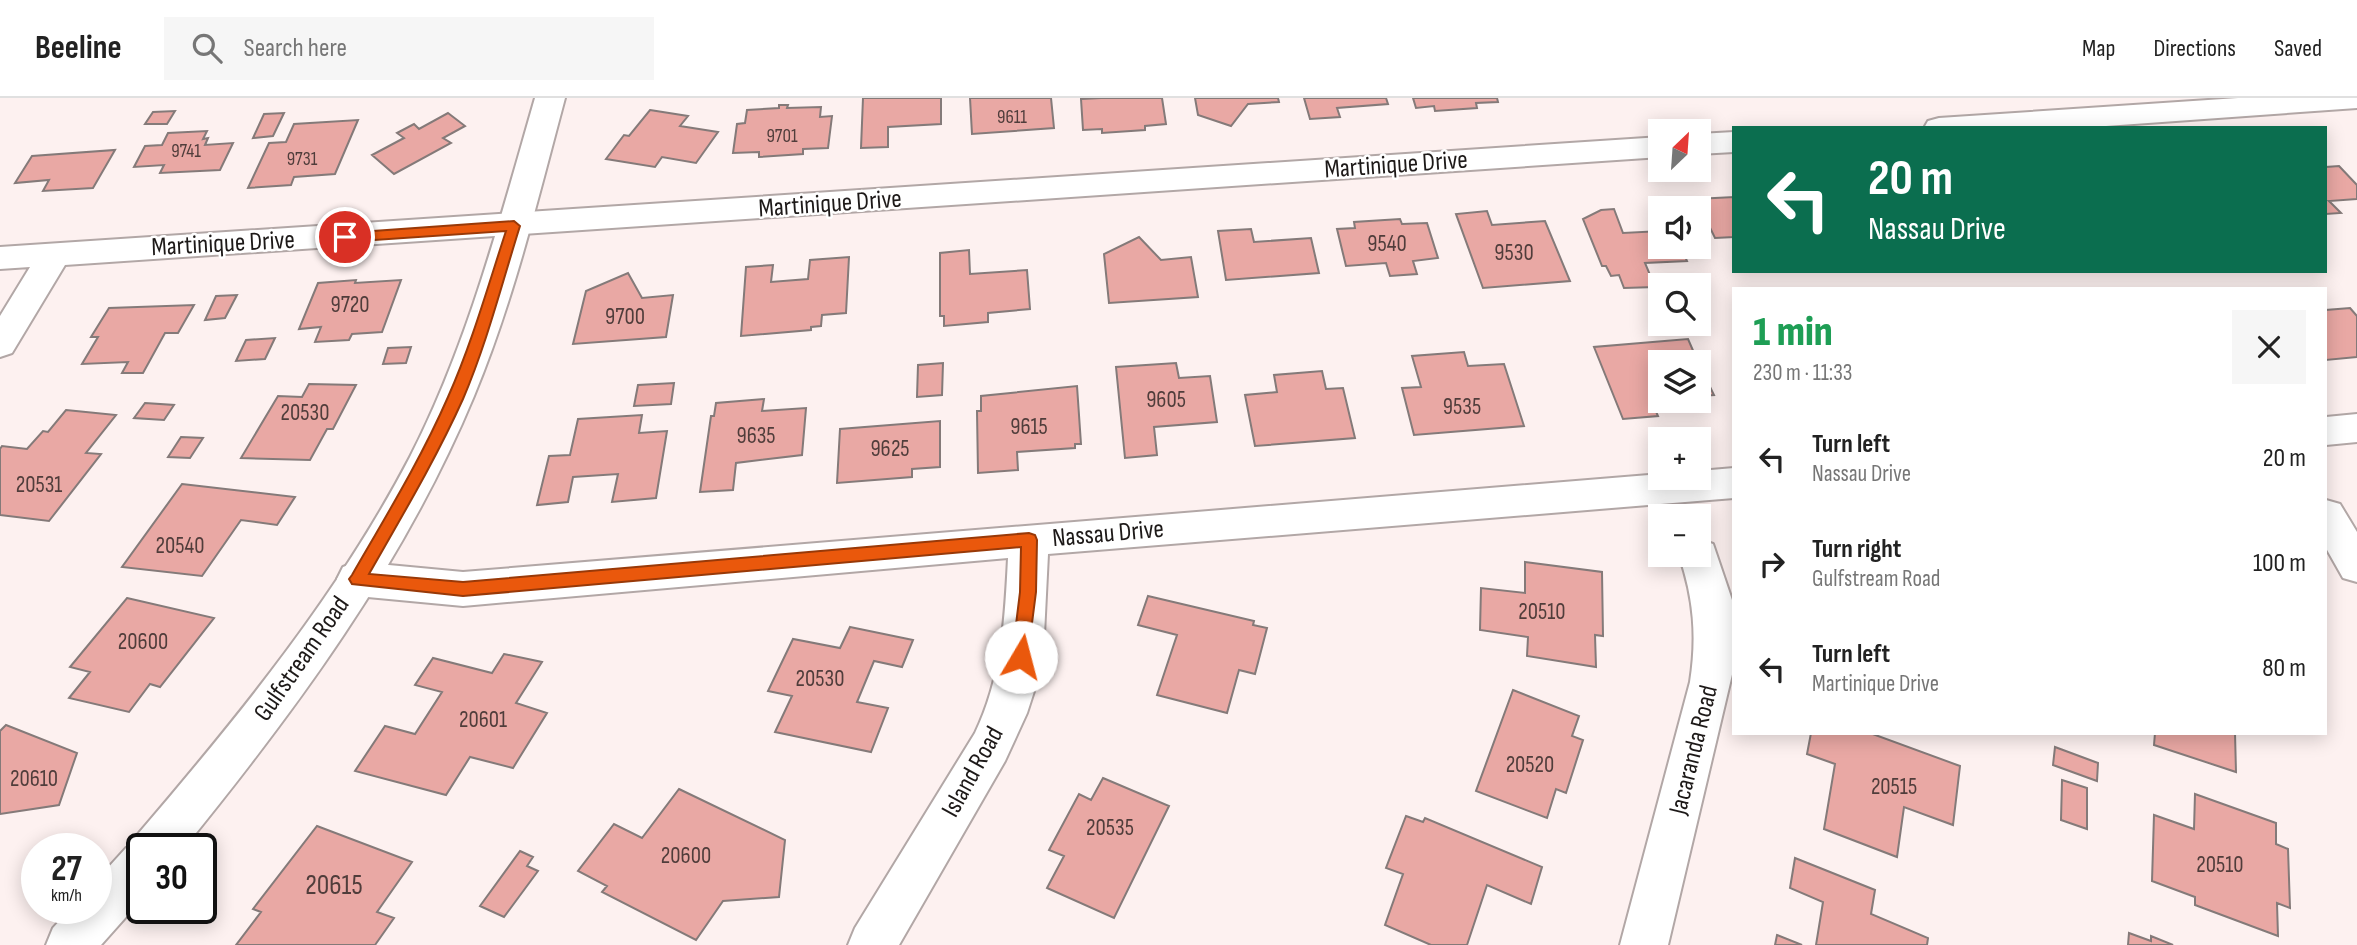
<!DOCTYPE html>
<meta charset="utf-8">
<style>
:root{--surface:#fff;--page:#f6f6f6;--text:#222;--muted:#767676;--line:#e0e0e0}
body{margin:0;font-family:"Sofia Sans Condensed",sans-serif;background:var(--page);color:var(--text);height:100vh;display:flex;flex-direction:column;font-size:26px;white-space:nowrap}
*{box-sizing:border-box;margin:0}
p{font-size:23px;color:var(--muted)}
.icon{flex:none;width:38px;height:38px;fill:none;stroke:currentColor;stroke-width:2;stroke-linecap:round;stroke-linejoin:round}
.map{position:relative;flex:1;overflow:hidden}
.sheet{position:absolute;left:1732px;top:189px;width:595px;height:448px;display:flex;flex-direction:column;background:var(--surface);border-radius:0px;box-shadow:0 4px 18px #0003}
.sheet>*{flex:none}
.banner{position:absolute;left:1732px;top:28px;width:595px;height:147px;border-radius:0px;box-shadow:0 4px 18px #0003;background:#0b6e4f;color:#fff;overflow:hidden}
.needle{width:46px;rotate:25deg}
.buttons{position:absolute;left:1648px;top:21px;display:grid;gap:14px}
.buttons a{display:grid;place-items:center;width:63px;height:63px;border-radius:0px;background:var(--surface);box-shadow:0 4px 18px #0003;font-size:35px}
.speed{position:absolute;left:21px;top:735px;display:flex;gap:14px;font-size:35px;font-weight:700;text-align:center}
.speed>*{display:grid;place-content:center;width:91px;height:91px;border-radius:50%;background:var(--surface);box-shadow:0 4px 18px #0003;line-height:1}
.speed small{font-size:18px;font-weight:400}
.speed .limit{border:4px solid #111;border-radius:10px;background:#fff;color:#111}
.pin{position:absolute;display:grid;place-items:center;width:60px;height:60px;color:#fff;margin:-30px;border:4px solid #fff;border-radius:50%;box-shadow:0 2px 7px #0007}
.me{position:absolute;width:77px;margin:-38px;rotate:8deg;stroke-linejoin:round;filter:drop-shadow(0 0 5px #0008)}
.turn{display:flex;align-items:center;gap:24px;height:147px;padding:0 21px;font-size:32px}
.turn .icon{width:91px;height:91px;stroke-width:2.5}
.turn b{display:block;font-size:49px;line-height:60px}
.round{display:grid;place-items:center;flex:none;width:74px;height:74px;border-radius:0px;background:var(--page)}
.summary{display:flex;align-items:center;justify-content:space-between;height:119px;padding:0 21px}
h1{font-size:42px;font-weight:800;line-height:52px;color:#1e9e55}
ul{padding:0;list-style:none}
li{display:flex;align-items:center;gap:21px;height:105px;padding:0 21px}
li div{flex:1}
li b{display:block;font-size:26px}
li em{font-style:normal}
header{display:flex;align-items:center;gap:42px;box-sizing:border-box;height:98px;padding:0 35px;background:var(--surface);border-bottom:2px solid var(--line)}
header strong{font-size:33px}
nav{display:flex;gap:38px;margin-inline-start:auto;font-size:24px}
.search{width:490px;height:63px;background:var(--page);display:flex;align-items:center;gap:18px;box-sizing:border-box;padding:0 24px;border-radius:0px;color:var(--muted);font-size:26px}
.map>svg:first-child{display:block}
.building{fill:#e9a8a4;stroke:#847a79;stroke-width:2}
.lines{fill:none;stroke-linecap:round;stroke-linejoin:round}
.minor-casing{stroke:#b2a7a6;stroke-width:4}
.tertiary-casing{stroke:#b2a7a6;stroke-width:4}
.minor{fill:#fff;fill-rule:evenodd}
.tertiary{fill:#fff;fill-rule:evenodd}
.route{fill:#ea580c;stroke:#983908;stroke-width:2}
.labels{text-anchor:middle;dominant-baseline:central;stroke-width:5;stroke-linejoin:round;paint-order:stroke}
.far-number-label{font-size:19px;fill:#503d3b}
.number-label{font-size:23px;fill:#503d3b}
.street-label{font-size:26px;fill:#1d1918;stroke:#fff}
.near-number-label{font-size:28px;fill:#503d3b}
</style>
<header>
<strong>Beeline</strong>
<div class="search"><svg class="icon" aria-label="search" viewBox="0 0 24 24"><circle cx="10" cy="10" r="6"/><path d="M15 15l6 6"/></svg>Search here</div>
<nav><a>Map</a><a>Directions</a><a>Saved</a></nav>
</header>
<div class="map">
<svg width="2357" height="847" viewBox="0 0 2357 847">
<rect width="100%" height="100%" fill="#fdf1f0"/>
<path class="building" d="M863,0H941V26L888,29V49L861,50Z
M970,0H1051L1054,30L972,36Z
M1101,0H1162L1166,26L1145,28V32L1102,35V31L1083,32L1081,1Z
M1195,0H1278L1279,4L1248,6L1231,28L1198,17Z
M1304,0H1386L1388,6L1337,10L1340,19L1310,21Z
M1413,0H1497L1498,4L1476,5L1477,10L1435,13L1434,8L1416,10Z
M779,7H788L787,10L821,9L820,19L832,18L828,50L803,51V56L759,59V54L733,55L737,26L745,25L747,12L779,10Z
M650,12L688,18L680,28L718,34L696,65L662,59L655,69L606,61L624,37L629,38Z
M175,13L167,26H145L153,14Z
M284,15L273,38L253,40L264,16Z
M448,15L465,28L443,40L451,45L394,76L372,57L404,40L397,35L414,26L419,31Z
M358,22L335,76L294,79L291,87L248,90L269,45L286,44L294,26Z
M207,33L203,41L208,40L205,47L233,45L220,72L160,75L164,67L134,69L145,48L162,47L168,35Z
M115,52L93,90L43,93L49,82L15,85L32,58Z
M2339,68L2357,87V101L2329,103L2341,115L2326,116V69Z
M1734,99V139L1715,140L1696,101Z
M1614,111L1623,135L1661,133V149H1681L1687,163L1645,165L1655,189L1624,190L1619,177L1611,178L1606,168H1602L1583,121L1601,112Z
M1487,113L1492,127L1545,123L1570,183L1483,190L1456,116Z
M1400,121L1402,126L1427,125L1438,160L1413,163L1417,176L1390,178L1386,165L1346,168L1337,131L1355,130L1354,124Z
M1251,131L1254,144L1311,140L1319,175L1226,182L1218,133Z
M1139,139L1161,162L1191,159L1198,199L1109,205L1104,156Z
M969,152L970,176L1027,172L1030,211L988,215V224L944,228V218H940V155Z
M849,159L846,215L822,217L821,228L811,229V232L741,238L746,169L773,167L771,184L808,181L810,162Z
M628,175L642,200L673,197L666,239L573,246L586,193Z
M356,182L355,185L401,182L382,234L352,236L349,242L315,244L321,229L299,231L318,185Z
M237,197L225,220L205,222L216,198Z
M194,207L178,235H165L143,275H122L128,264L82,266L98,239H91L109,210Z
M2350,210L2357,218V259L2326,262V212Z
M275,240L265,261L236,263L246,242Z
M1688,241L1698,264H1661V302H1651L1658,318L1623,321L1594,249Z
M411,249L406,265L383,266L388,250Z
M1464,254L1468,268L1504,266L1524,328L1414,337L1402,290L1421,289L1412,258Z
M943,265L942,297L917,299L918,267Z
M1176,265L1179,280L1210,278L1217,324L1154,329L1157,357L1125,360L1116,269Z
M1699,266L1714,297L1699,298Z
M1322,273L1326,291L1343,290L1355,340L1255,348L1245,297L1277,294L1274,277Z
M674,285L671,306L634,308L638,287Z
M309,286L356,287L333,331H327L310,362L241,360L278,298L302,299Z
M1077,288L1081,346H1075V350L1017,354L1018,372L978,375L977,313H981V298Z
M764,301L762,313L806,310L802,357L736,365L733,392L700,394L711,318H714L716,305Z
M145,305L174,307L164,322L134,320Z
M66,312L116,317L86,355L101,356L49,423L0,417V351L2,348L27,351L43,333L48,334Z
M642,317L639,335L667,333L656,400L612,404L618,376L573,379L568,404L537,407L549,358L570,357L578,321Z
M940,323V369L912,371V379L837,385L840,331Z
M181,339L203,340L190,360L168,359Z
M182,386L295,399L277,427L241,422L202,478L122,469Z
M1525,464L1602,474L1603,538L1595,537L1596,569L1527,558L1528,539L1480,532L1481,490L1525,495Z
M1148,498L1254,523L1253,527L1267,530L1255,576L1239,572L1227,615L1157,597L1177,537L1138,527Z
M127,500L214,520L160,589L150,586L129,614L69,600L90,574L70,569Z
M850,529L913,542L902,569L874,563L857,604L888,610L871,654L775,634L792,598L768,593L793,541L840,550Z
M504,556L542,564L516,605L547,615L513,670L470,659L446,697L355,673L385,628L415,636L442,594L415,587L433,560L492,575Z
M1513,592L1579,618L1572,638L1583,642L1566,695L1556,691L1547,720L1476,693Z
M6,627L77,655L59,707L0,716V633Z
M1811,635H1870L1960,668L1953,727L1904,709L1897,759L1824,731L1835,666L1807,656Z
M2155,635H2235L2236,674L2154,647Z
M2055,649L2098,665L2097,683L2053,667Z
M1103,680L1169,708L1114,820L1047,790L1064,758L1049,752L1079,696L1091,702Z
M2062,682L2087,690V731L2061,722Z
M679,691L785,742L779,799L723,803L696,842L602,794L607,788L578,773L614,726L642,740Z
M2195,696L2276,725V746L2288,751L2290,810L2277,805L2278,838L2195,807V799L2152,783L2154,717L2194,731Z
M1406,718L1423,724L1425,720L1542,769L1531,806L1487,787L1467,847H1431L1385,827L1403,776L1386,770Z
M317,728L412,764L377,814L394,820L375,847H236L261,814L253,811Z
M520,753L533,759L527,768L538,773L504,819L480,808Z
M1795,760L1875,792L1871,816L1928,840L1927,847H1816L1823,804L1790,790Z
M2129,835L2151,843V838L2173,847H2128Z
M1777,837L1802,847H1775Z"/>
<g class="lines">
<defs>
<path id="minor" d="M2238,0H2357V10L2078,30H1924L1928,23L1939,20Z
M1734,34V54L1699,56V36Z
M1661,39V59L65,167L12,255L0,259V218L30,169L0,171V149Z
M2357,316V344L2326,347V319Z
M1734,370V400L1048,456L1044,537L1038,581L1027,615L1005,663L899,847H848L855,830L975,635C1002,579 1005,521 1008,460L463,508L357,498L343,493L337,481L343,469L357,464L463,474L1661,376V380H1699V373Z
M2326,402L2340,406L2357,434V484L2343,480L2326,450Z
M1699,441L1713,446L1733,505L1734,568L1668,847H1620L1690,584C1697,539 1694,501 1679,457H1699Z"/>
<path id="tertiary" d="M535,0H565C538,100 514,202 474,298C404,466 297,611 183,751H142V801L101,847H46L53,830L71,810H96V783L126,750L133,748L138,736C239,618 338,497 410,359C468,246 500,121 535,0Z"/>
</defs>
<use href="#minor" class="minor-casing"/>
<use href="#tertiary" class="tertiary-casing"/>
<use href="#minor" class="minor"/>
<use href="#tertiary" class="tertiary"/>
</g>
<path class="route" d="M514,123L520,128C502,185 487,245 463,301C436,361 402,418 369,476L463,484L1029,435L1035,437L1037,442L1036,494L1027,564L1021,566L1015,564L1012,559L1020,494L1021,449L463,498L352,486L349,481L352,477C386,418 421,361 448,299C472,245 488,188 506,133L345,144L338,139L345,135Z"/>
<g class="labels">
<g class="far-number-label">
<text x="1012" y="19">9611</text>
<text x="782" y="38">9701</text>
<text x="186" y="53">9741</text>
<text x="302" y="61">9731</text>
</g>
<g class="number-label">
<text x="1387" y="146">9540</text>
<text x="1514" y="155">9530</text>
<text x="350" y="207">9720</text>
<text x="625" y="219">9700</text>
<text x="1166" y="302">9605</text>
<text x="1462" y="309">9535</text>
<text x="305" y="315">20530</text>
<text x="1029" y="329">9615</text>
<text x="756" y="338">9635</text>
<text x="890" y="351">9625</text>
<text x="39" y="387">20531</text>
<text x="180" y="448">20540</text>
<text x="1542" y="514">20510</text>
<text x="143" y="544">20600</text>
<text x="820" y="581">20530</text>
<text x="483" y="622">20601</text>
<text x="1530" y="667">20520</text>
<text x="34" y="681">20610</text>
<text x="1894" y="689">20515</text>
<text x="1110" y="730">20535</text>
<text x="686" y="758">20600</text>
<text x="2220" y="767">20510</text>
</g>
<g class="street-label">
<text transform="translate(1396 67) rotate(-4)">Martinique Drive</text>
<text transform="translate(830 106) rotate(-4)">Martinique Drive</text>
<text transform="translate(223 146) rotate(-3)">Martinique Drive</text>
<text transform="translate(1108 436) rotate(-5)">Nassau Drive</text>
<text transform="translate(302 561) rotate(-55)">Gulfstream Road</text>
<text transform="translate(1694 652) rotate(-76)">Jacaranda Road</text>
<text transform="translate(973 674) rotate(-61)">Island Road</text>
</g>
<g class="near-number-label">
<text x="334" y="787">20615</text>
</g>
</g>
</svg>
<div class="buttons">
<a><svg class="needle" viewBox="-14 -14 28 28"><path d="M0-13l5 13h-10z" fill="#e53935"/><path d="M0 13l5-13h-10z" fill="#767676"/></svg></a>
<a><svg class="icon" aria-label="sound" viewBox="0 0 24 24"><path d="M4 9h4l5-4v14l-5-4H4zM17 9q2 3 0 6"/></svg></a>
<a><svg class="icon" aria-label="search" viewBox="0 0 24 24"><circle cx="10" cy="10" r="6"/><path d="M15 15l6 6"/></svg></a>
<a><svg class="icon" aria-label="layers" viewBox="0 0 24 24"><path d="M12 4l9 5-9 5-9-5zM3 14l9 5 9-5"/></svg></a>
<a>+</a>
<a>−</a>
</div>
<div class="speed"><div>27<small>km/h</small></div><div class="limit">30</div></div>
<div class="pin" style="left:345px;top:139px;background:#d93025"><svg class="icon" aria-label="arrive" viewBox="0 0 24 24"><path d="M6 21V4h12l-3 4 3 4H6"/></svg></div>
<svg class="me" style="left:1021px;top:559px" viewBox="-20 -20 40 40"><circle r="19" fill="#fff"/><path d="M0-13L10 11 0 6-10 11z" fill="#ea580c"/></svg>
<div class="banner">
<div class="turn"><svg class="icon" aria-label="left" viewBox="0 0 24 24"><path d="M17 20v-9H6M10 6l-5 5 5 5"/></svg><div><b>20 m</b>Nassau Drive</div></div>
</div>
<section class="sheet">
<div class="summary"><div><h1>1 min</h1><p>230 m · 11:33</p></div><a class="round"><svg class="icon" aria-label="close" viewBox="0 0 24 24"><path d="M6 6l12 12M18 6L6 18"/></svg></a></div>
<ul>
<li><svg class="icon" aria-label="left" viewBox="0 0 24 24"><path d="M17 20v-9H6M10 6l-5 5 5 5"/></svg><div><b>Turn left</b><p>Nassau Drive</p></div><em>20 m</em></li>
<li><svg class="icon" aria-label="right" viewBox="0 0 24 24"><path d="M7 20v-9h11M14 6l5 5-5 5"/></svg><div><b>Turn right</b><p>Gulfstream Road</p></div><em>100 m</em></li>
<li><svg class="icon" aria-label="left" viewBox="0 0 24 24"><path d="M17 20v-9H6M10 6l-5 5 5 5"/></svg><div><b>Turn left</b><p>Martinique Drive</p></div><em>80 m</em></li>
</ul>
</section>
</div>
